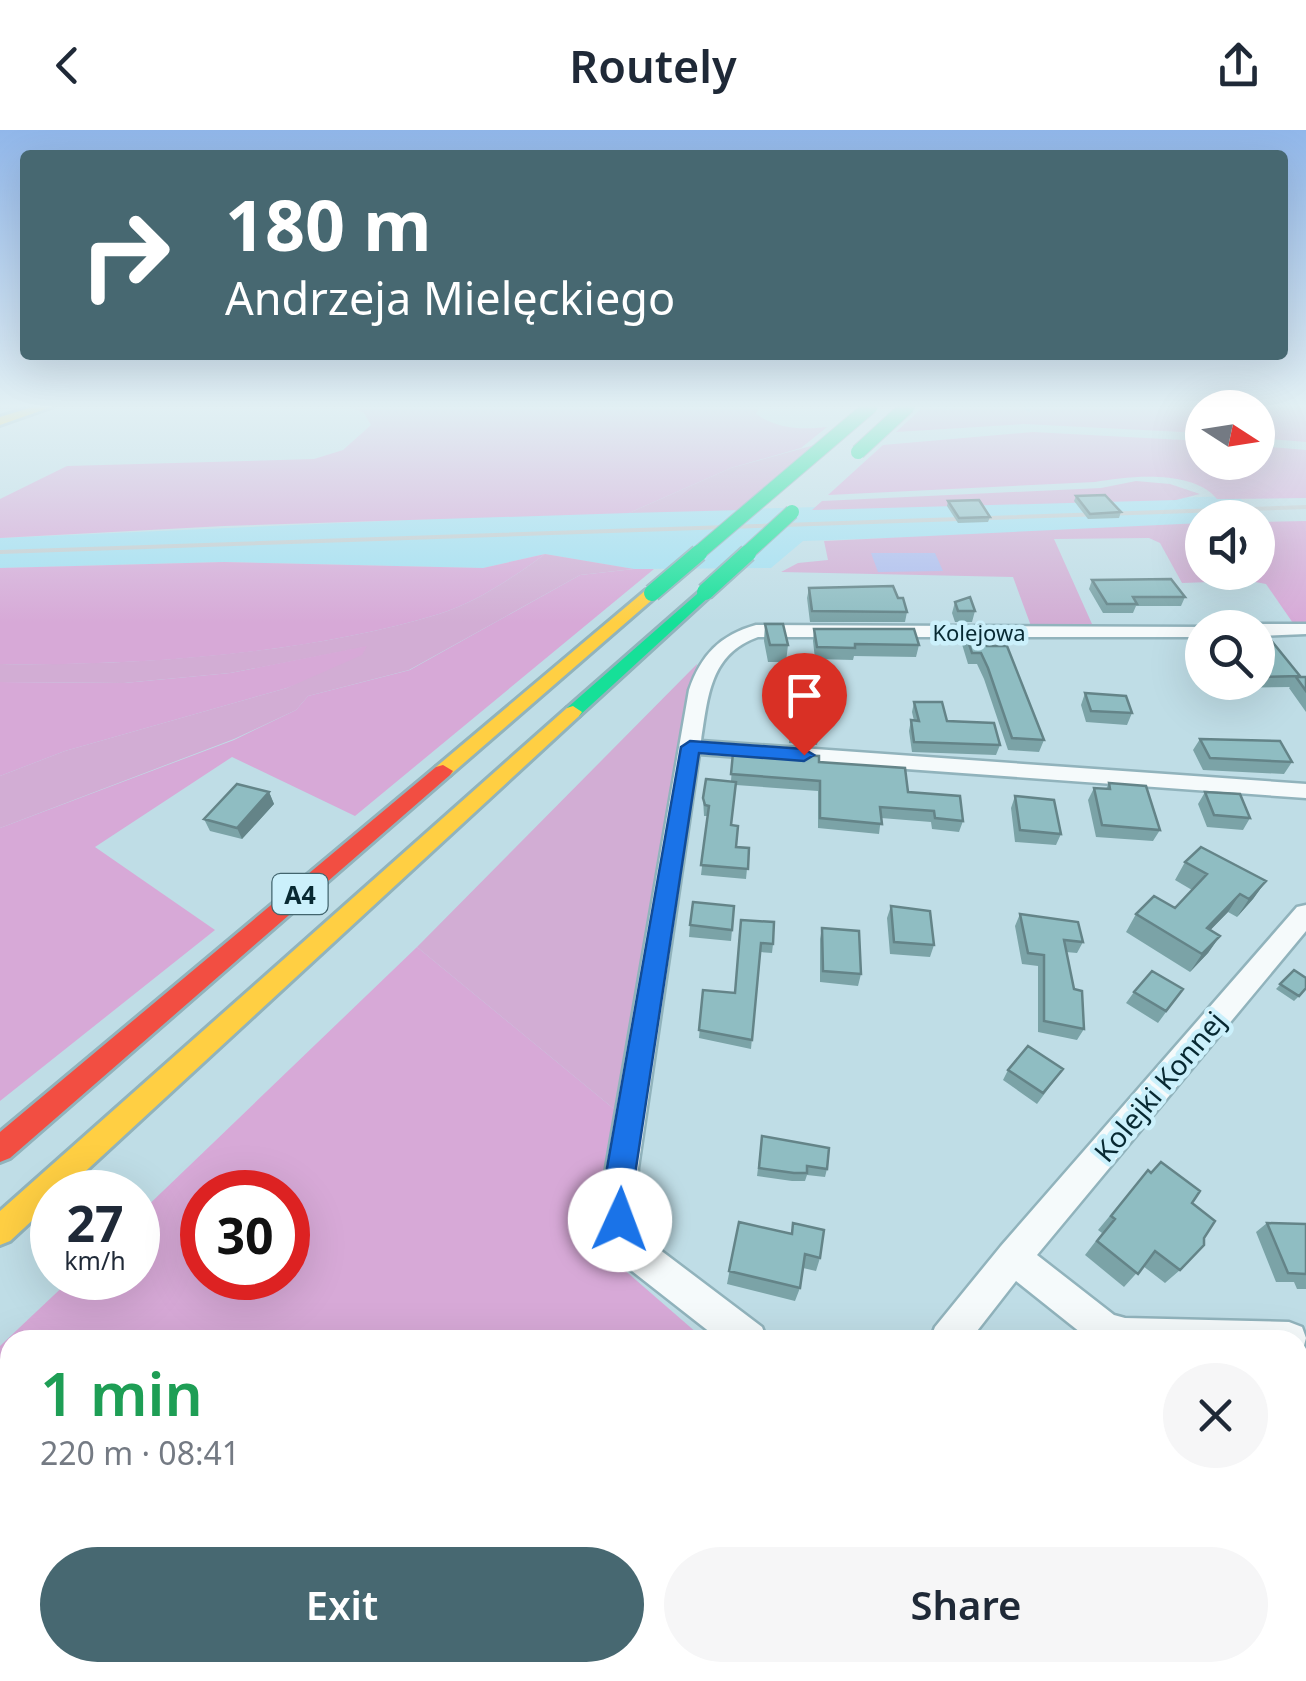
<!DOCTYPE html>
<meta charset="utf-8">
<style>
:root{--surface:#fff;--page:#f6f6f7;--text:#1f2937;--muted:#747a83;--accent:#476871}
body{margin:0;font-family:"Noto Sans",sans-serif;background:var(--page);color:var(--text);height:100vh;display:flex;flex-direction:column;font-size:38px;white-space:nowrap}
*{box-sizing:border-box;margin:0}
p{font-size:32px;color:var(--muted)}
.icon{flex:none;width:55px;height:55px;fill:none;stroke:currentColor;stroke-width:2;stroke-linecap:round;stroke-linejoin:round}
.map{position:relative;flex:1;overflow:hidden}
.details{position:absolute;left:0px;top:1200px;width:1308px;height:352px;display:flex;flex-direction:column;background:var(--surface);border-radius:30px 30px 0 0;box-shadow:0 10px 40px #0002}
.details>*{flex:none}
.hud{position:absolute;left:20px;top:20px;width:1268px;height:210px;border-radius:10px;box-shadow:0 10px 40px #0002;background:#476871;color:#fff;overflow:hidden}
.needle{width:65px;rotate:102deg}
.buttons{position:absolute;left:1185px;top:260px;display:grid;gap:20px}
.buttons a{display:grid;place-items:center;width:90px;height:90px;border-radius:50%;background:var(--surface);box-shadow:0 10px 40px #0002;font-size:50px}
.speed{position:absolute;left:30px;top:1040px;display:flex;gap:20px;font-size:50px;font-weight:700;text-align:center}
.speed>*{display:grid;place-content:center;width:130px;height:130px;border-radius:50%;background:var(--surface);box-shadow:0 10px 40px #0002;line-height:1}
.speed small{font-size:25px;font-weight:400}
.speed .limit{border:15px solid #d22;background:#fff;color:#111}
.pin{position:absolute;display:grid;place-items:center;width:85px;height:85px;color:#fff;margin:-102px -42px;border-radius:50% 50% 50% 0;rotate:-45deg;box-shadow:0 0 10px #0007}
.pin .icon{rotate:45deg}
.me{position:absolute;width:110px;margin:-55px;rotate:2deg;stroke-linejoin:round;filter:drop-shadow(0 0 8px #0008)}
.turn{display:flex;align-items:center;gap:35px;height:210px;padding:0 40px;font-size:45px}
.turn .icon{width:130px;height:130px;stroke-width:2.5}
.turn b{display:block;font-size:70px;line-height:85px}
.round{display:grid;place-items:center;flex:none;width:105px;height:105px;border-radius:52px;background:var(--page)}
.summary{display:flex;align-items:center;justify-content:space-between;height:170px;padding:0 40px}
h1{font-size:60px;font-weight:600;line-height:75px;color:#1e9e55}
.primary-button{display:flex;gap:20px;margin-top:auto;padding:20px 40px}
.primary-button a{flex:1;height:115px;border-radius:60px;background:var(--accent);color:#fff;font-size:40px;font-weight:600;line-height:115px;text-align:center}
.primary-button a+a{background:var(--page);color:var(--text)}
header{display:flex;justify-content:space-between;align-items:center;height:130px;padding:0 40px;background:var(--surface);font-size:45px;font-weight:600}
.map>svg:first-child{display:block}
.built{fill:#a1dff1}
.green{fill:#d2add4}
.forest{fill:#d7a9d7;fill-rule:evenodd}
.water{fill:#aebcee}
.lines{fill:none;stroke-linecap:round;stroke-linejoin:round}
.stream{stroke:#aebcee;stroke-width:4}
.street-casing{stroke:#91b3bc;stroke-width:5}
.fast-casing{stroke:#91b3bc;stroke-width:6}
.slow-casing{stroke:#91b3bc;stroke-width:6}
.jam-casing{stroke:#91b3bc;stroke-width:6}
.street{fill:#f5fafb;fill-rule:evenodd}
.fast{fill:#16e098;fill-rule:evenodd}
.slow{fill:#ffcf43;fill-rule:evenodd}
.jam{fill:#f24e42;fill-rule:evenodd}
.rail{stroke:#c2cbce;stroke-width:4}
.fast-bridge-far1-casing{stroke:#91b3bc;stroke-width:16;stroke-linecap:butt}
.fast-bridge-casing{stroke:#91b3bc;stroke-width:20;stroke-linecap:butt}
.fast-bridge-far1{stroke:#16e098;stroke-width:14}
.fast-bridge{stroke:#16e098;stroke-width:16}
.wall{fill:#7ba3a7}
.shaded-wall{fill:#648488}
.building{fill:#8fbdc2;stroke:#648488;stroke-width:2.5}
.route{fill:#1a73e8;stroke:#114b97;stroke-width:2.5}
.labels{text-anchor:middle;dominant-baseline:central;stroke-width:9;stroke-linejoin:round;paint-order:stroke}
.far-street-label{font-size:22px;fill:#072932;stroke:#cbf0fb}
.shield{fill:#cbf0fb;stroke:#42656e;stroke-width:2.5}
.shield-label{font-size:25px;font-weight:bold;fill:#072932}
.street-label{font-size:28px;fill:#072932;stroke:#cbf0fb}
</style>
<header><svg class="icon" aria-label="back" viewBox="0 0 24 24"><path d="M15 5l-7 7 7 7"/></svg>Routely<svg class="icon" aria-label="share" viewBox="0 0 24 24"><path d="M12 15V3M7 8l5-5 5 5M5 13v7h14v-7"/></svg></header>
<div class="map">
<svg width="1306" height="1551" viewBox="0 0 1306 1551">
<rect width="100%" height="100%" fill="#bfdde6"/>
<path class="built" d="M1238,366L1265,394H1258V388H1202V397L803,411L771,438L633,439L545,424L483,438L224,432L0,438V408L521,385Z"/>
<path class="green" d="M818,314L742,380L629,383L731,338Z
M1136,351L1170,354L1200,364L1176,370L812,380L822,371L1101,358Z
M1202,393V442L1241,443L1237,451L1182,453L1160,413L1149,408L1054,409L1092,494L1031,496L1013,447L781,442L798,433L828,430L824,411Z
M545,424L634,439L580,445L409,540L308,566L296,580L234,609L0,698V646L65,621L287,558L365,517L230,543L124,553L0,552V534C137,536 307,524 439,484C475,473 514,447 545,424Z
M697,534L619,983L417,817Z"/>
<path class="forest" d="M348,276H760L756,284C778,299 800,300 827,297L801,318L731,338L629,383L224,396L0,408V369L67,336L314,329L343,320L371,295L364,283Z
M924,276L947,280L969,276H1306V312L1258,308V278H1202V303L1024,294L896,302Z
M1033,302L1202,311V332H1258V316L1306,320V368L1217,369C1193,339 1128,346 1095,352L828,365L883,315Z
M1306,391V496H1295L1266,454L1250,451L1274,409L1258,406V392Z
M545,424C514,447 475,473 439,484C308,524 137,536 0,534V438L224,432L483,438Z
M634,439H654L355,686L232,627L95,717L215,800L0,971V698L234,610L296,580L308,566L410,540L580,445Z
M367,516L362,525L287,558L65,621L0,646V552L124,553L230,543Z
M417,817L619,983L606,1124L705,1210H10V1542H1064L1069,1551H0V1216L72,1148H138V1085ZM202,1062H288V1148H202Z"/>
<path class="water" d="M871,423H935L943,441L878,442Z"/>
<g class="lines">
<path class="stream" d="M1025,276L1029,280"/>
<defs>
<path id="street" d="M1258,494H1306V504L1258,506V498H1251Z
M756,495L1208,497L1202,498V507H758C710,524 708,566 701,611L1306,654V668L699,624L638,1038L636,1089L643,1107L762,1197L767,1210H720L618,1130L604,1089L606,1038L689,560C701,525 720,505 756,495Z
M1306,775V801L1037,1125L1114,1185L1125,1188L1289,1192L1302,1197L1306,1208L1302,1223L1298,1224V1210H1090L1016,1151L970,1210H930L935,1197L1001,1116L1297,777Z
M1081,1542H1128L1132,1551H1085Z"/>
<path id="fast" d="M705,457L713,462L711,465L579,586H567V578Z"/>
<path id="slow" d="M36,276H54L0,295V287Z
M646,460L660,463L450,645H436L433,641L436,637Z
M573,576L582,582L579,586L63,1062H52V1072L10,1111L0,1115V1081L567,578Z"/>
<path id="jam" d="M443,635L453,641L450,645L10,1028L0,1032V1002L436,637Z"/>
</defs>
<use href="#street" class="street-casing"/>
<use href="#fast" class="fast-casing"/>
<use href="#slow" class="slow-casing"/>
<use href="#jam" class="jam-casing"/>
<use href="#street" class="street"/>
<use href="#fast" class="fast"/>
<use href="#slow" class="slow"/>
<use href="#jam" class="jam"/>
<path class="rail" d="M0,422L1306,377"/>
<defs>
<path id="fast-bridge-far1" d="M858,322L908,276
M696,425L871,276
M745,425L792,382"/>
<path id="fast-bridge" d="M705,462L748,423
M652,463L699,423"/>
</defs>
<use href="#fast-bridge-far1" class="fast-bridge-far1-casing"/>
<use href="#fast-bridge" class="fast-bridge-casing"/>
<use href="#fast-bridge-far1" class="fast-bridge-far1"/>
<use href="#fast-bridge" class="fast-bridge"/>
</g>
<path class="wall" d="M1076,366L1121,382L1119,388L1088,389L1074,371Z
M948,371L990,387L988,392L958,393L947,376Z
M1092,450L1185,467L1181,476H1136L1133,483H1103L1089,459Z
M809,458L898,468L907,482L905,492H810L807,468Z
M955,472L975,481L972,492H955L952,483Z
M765,494L788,515L786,532H768L764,511Z
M814,499L919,515L916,527L854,526L853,530L815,529L813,511Z
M964,499L987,516L1044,610L1039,622L1008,620L984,549L977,534H968L961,511Z
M1258,509L1300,546L1306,547V582L1289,558L1290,557L1232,558L1228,552H1258Z
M1085,563L1132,583L1127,595L1086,592L1081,575Z
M914,572L947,591L1000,615L996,625L912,622L909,601L911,590L914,591L912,582Z
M790,601L819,604L817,615L789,613Z
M1200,609L1292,632L1284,644L1203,640L1193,620Z
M733,623L819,632L963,691L959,702L932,699L931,692L881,688L879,704L818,698V661L736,655L731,696L736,717L749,718L746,749L701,745L708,686H704L703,668L731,651Z
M1109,653L1160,700L1153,711L1096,707L1088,670L1094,658L1106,659Z
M269,662L274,674L242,709L210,701L204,689Z
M1205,662L1250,688L1243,700L1207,697L1198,674Z
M1015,666L1061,704L1056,715L1015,712L1011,678Z
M1185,732L1266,751L1253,769L1237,787L1228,782L1210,800L1220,806L1208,823L1190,842L1126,802L1136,784L1175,778L1192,760L1175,750Z
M891,776L934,815L930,827L890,824L887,788Z
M1020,784L1083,812L1077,823L1066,822L1084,899L1077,910L1038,902V836L1022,834L1015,796Z
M741,790L773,814L772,823L760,822L751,919L699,908L703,860L735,863Z
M690,795L732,800L731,811L689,807Z
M822,798L861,844L858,856L820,852V809Z
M1294,840L1306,859L1294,871L1276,859Z
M1183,859L1158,893L1126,873L1134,862Z
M1063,939L1037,974L1003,950L1008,940Z
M762,1006L827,1039L825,1047L807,1045L805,1051H792L757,1046Z
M1148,1040L1192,1073L1180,1140L1165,1153L1143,1136L1124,1157L1085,1125L1102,1103L1098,1100Z
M739,1092L791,1104L793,1093L820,1128L816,1141L803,1138L800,1158L795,1171L727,1154Z
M1267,1093L1306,1094V1159H1297L1294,1152H1276L1256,1102Z
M1298,1288L1306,1308V1334L1298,1336Z"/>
<path class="shaded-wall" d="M269,662L274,674L242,709L237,698Z
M1266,751L1253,769L1237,787L1249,769Z
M1240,764L1228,782L1195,816L1207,798Z
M1220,806L1208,823L1190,842L1202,824Z"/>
<path class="building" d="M1105,365L1121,382L1090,384L1076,366Z
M979,370L990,387L959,388L948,371Z
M1171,449L1185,467H1133L1137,474H1107L1092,450Z
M893,456L898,468H903L907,482L812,481L809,458Z
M970,467L975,481H958L955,472Z
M765,494H783L788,515H770Z
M814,499H914L919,515L855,514V518L817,517Z
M964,499H981L987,516H1007L1044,610L1012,608L988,538L981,523H972Z
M1258,509H1270L1300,546L1258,547Z
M1296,547H1306V561Z
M1085,563L1126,566L1132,583L1091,581Z
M914,572H942L947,591L994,593L1000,615L914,612L911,590L919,591Z
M819,596V604L790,602V601Z
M1200,609L1280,611L1292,632L1210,628Z
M733,623L819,626V632L905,638L908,662L960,666L963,691L935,688L934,681L880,677L882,694L820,688V651L731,644Z
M706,649L736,652L731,695L738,696L736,717L749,718L748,739L701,735L709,676L705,675L703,668Z
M1109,653L1146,656L1160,700L1102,695L1094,658L1110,659Z
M237,654L269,662L237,698L204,689Z
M1205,662L1240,664L1250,688L1214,685Z
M1015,666L1054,670L1061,704L1020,700Z
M1201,717L1266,751L1249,769L1240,764L1207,798L1220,806L1202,824L1136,784L1154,766L1175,778L1207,744L1185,732Z
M693,772L734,776L732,800L690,795Z
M891,776L930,781L934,815L894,812Z
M1020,784L1078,792L1083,812L1064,810L1074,859L1082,861L1084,899L1044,891V825L1028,823Z
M741,790L774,792L773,814L761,813L752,910L699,900L703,860L735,863Z
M822,798L859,801L861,844L823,841Z
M1294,840L1306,848V858L1299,866L1280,854Z
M1152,841L1183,859L1166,881L1134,862Z
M1028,916L1063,939L1043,963L1008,940Z
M762,1006L829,1018L827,1039L807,1036V1043H794L759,1038Z
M1161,1032L1200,1061L1192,1073L1215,1091L1204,1108V1115L1180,1140L1155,1121L1138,1144L1097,1111L1115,1089L1111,1086L1148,1040L1151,1043Z
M739,1092L792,1104L793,1093L824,1100L820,1128L805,1124L800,1158L729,1141Z
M1267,1093L1306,1094V1144L1288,1143Z
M1298,1288L1306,1308V1331H1298Z
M1298,1418L1306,1442V1527H1298Z"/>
<linearGradient id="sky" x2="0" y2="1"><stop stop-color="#91b7ea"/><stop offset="0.56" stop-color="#e2f0f4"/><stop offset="1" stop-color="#e2f0f4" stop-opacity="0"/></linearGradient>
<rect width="1306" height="493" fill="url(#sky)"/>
<path class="route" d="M690,611L804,619L814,625L804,631L699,623L636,1038L635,1090L630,1100L620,1104L610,1100L605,1090L607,1038L681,617Z"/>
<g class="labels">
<g class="far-street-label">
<text x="979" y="502">Kolejowa</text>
</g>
<rect class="shield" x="272.5" y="744" width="55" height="40" rx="8"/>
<g class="shield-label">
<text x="300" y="764">A4</text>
</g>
<g class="street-label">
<text transform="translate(1159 956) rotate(-50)">Kolejki Konnej</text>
</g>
</g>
</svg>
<div class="buttons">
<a><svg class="needle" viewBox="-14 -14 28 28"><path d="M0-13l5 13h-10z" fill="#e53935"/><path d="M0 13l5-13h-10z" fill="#747a83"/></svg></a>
<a><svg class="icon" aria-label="sound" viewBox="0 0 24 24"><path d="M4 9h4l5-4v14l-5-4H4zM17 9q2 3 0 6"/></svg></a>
<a><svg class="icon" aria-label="search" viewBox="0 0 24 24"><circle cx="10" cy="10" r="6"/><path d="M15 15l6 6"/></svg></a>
</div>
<div class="speed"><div>27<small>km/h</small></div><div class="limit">30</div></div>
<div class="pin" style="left:804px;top:625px;background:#d93025"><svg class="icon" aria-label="arrive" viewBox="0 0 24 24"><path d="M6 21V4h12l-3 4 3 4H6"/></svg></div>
<svg class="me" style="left:620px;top:1090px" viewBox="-20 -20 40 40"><circle r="19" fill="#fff"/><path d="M0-13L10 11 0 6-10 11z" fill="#1a73e8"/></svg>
<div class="hud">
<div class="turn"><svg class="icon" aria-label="right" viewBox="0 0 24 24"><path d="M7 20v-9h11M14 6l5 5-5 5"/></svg><div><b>180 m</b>Andrzeja Mielęckiego</div></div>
</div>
<section class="details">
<div class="summary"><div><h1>1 min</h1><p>220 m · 08:41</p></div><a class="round"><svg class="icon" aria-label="close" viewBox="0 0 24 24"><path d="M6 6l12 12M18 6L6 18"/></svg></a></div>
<div class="primary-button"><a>Exit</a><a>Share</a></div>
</section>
</div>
